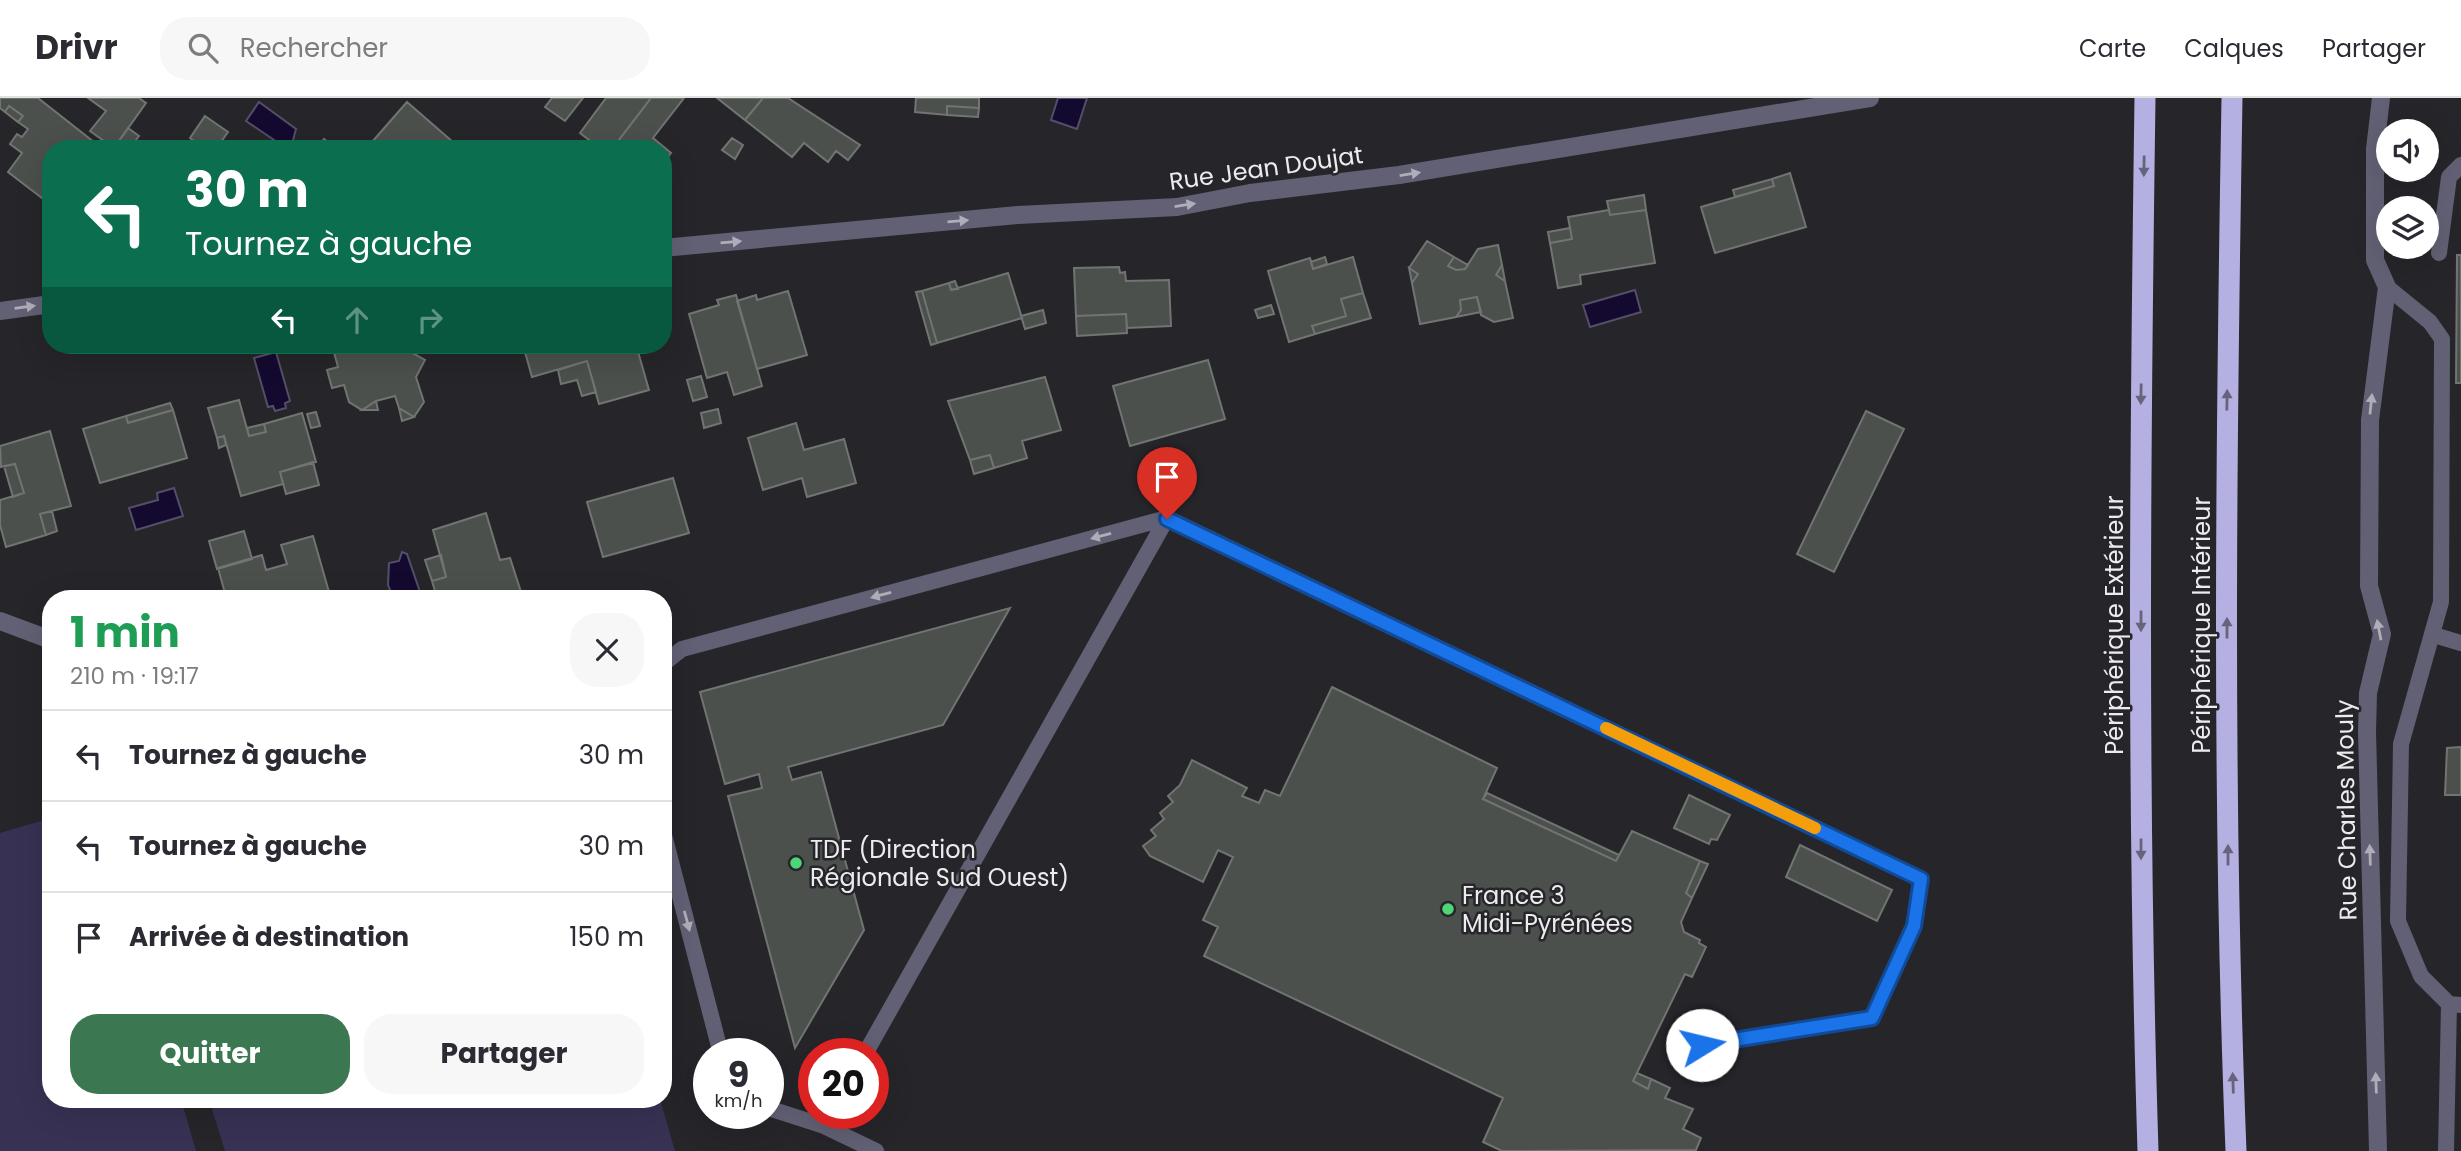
<!DOCTYPE html>
<html lang="fr">
<meta charset="utf-8">
<style>
:root{--surface:#fff;--page:#f7f7f7;--text:#2b2b33;--muted:#7c7c81;--line:#e1e1e2;--accent:#3b7851}
body{margin:0;font-family:Poppins,sans-serif;background:var(--page);color:var(--text);height:100vh;display:flex;flex-direction:column;font-size:26px;white-space:nowrap}
*{box-sizing:border-box;margin:0}
p{font-size:23px;color:var(--muted)}
.icon{flex:none;width:38px;height:38px;fill:none;stroke:currentColor;stroke-width:2;stroke-linecap:round;stroke-linejoin:round}
.map{position:relative;flex:1;overflow:hidden}
.panel{position:absolute;left:42px;top:492px;width:630px;height:518px;display:flex;flex-direction:column;background:var(--surface);border-radius:28px;box-shadow:0 7px 28px #0002}
.panel>*{flex:none}
.top-card{position:absolute;left:42px;top:42px;width:630px;height:214px;border-radius:28px;box-shadow:0 7px 28px #0002;background:#0b6e4f;color:#fff;overflow:hidden}
.tools{position:absolute;left:2376px;top:21px;display:grid;gap:14px}
.tools a{display:grid;place-items:center;width:63px;height:63px;border-radius:50%;background:var(--surface);box-shadow:0 7px 28px #0002;font-size:35px}
.speed{position:absolute;left:693px;top:940px;display:flex;gap:14px;font-size:35px;font-weight:700;text-align:center}
.speed>*{display:grid;place-content:center;width:91px;height:91px;border-radius:50%;background:var(--surface);box-shadow:0 7px 28px #0002;line-height:1}
.speed small{font-size:18px;font-weight:400}
.speed .limit{border:10px solid #d22;background:#fff;color:#111}
.pin{position:absolute;display:grid;place-items:center;width:60px;height:60px;color:#fff;margin:-72px -30px;border-radius:50% 50% 50% 0;rotate:-45deg;box-shadow:0 0 7px #0007}
.pin .icon{rotate:45deg}
.me{position:absolute;width:77px;margin:-38px;rotate:81deg;stroke-linejoin:round;filter:drop-shadow(0 0 5px #0008)}
.turn{display:flex;align-items:center;gap:24px;height:147px;padding:0 28px;font-size:32px}
.turn .icon{width:91px;height:91px;stroke-width:2.5}
.turn b{display:block;font-size:49px;line-height:60px}
.lanes{display:flex;align-items:center;height:66px;padding:0 28px;background:#0003;justify-content:center;gap:35px;direction:ltr}
.lanes .off{opacity:.35}
.round{display:grid;place-items:center;flex:none;width:74px;height:74px;border-radius:28px;background:var(--page)}
.head{display:flex;align-items:center;justify-content:space-between;height:119px;padding:0 28px}
h1{font-size:42px;font-weight:700;line-height:52px;color:#1e9e55}
.primary-button{display:flex;gap:14px;margin-top:auto;padding:14px 28px}
.primary-button a{flex:1;height:80px;border-radius:28px;background:var(--accent);color:#fff;font-size:28px;font-weight:700;line-height:80px;text-align:center}
.primary-button a+a{background:var(--page);color:var(--text)}
ul{padding:0;list-style:none}
li{display:flex;align-items:center;gap:21px;height:91px;padding:0 28px;border-top:2px solid var(--line)}
li div{flex:1}
li b{display:block;font-size:26px}
li em{font-style:normal}
header{display:flex;align-items:center;gap:42px;box-sizing:border-box;height:98px;padding:0 35px;background:var(--surface);border-bottom:2px solid var(--line)}
header strong{font-size:33px}
nav{display:flex;gap:38px;margin-inline-start:auto;font-size:24px}
.search{width:490px;height:63px;background:var(--page);display:flex;align-items:center;gap:18px;box-sizing:border-box;padding:0 24px;border-radius:28px;color:var(--muted);font-size:26px}
.map>svg:first-child{display:block}
.green{fill:#373253}
.water{fill:#140a30;stroke:#554e69;stroke-width:2}
.building{fill:#4b504c;stroke:#717571;stroke-width:2}
.lines{fill:none;stroke-linecap:round;stroke-linejoin:round}
.lane{stroke:#626074;stroke-width:16}
.street{stroke:#626074;stroke-width:18}
.highway{stroke:#b5b0e2;stroke-width:21}
.oneway{fill:#66647d}
.oneway2{fill:#aeadb8}
.route-casing{stroke:#114b97;stroke-width:18}
.route{stroke:#1a73e8;stroke-width:12}
.slow{stroke:#f59e0b;stroke-width:12}
.poi-dot{fill:#4ed676;stroke:#26252a;stroke-width:2.5}
.labels{text-anchor:middle;dominant-baseline:central;stroke-width:5;stroke-linejoin:round;paint-order:stroke}
.street-label{font-size:24px;fill:#ececef;stroke:#26252a}
.poi-label{font-size:24px;fill:#ececef;stroke:#26252a;text-anchor:start}
</style>
<header>
<strong>Drivr</strong>
<div class="search"><svg class="icon" aria-label="search" viewBox="0 0 24 24"><circle cx="10" cy="10" r="6"/><path d="M15 15l6 6"/></svg>Rechercher</div>
<nav><a>Carte</a><a>Calques</a><a>Partager</a></nav>
</header>
<div class="map">
<svg width="2461" height="1053" viewBox="0 0 2461 1053">
<rect width="100%" height="100%" fill="#26252a"/>
<path class="green" d="M51,720V1001H181L196,1053H0V735Z
M209,1001H660L675,1053H225Z"/>
<path class="water" d="M1058,0H1087L1077,31L1051,22Z
M259,4L296,31L292,46L283,48L246,23Z
M1635,192L1641,214L1590,229L1583,207Z
M276,254L290,303L285,305L286,310L275,313L273,308L268,309L254,260Z
M174,390L183,418L136,432L129,410L158,402L157,395Z
M402,454L407,456L422,500L393,499L388,487L389,465L399,463Z"/>
<path class="building" d="M0,0H38L99,48L97,51H51V70L47,75L51,78V107L8,74L22,55L10,46L17,36L22,39L28,31L18,24L23,18L9,8L5,14L0,10Z
M88,0H139L146,5L114,50L90,33L106,13Z
M552,0H583L565,23L545,9Z
M606,0H651L612,51H601L580,35Z
M651,0H684L653,40L671,55L663,65V51H612Z
M717,0H763L745,22Z
M763,0H788L860,47L848,62L836,53L828,64L804,45L792,59L745,22Z
M916,0H979V10L947,8V17L915,14Z
M407,4L461,51H380L372,44Z
M9,8L23,18L18,24L5,14Z
M947,8L979,10L978,19L947,17Z
M205,18L228,34L216,51H205L190,40Z
M128,30L139,38L129,51L114,50Z
M732,40L743,47L735,61L722,52Z
M324,41L337,51H317Z
M1790,75L1806,129L1715,155L1701,109L1774,88L1772,81Z
M1772,81L1774,88L1735,99L1733,92Z
M1644,97L1646,112L1610,117L1607,103Z
M1609,112L1610,117L1646,112L1655,165L1580,177L1581,186L1558,190L1550,145L1572,141L1568,119Z
M1570,130L1572,141L1550,145L1548,134Z
M1427,143L1454,159L1448,168L1456,172L1465,171L1478,151L1498,147L1502,167L1496,177L1505,183L1513,220L1494,224L1481,217L1477,199L1460,202L1461,212L1456,219L1420,226L1412,185L1418,176L1409,170Z
M2457,157H2461V285H2456Z
M1325,159L1327,166L1313,171L1311,164Z
M1353,159L1363,195L1341,201L1346,218L1312,228L1315,236L1289,244L1268,173L1310,160L1313,171Z
M1454,159L1468,167L1465,171L1456,172L1448,168Z
M1502,167L1505,183L1496,177Z
M1119,169L1120,175L1125,174L1126,183L1169,182L1171,228L1127,230L1126,216L1076,218L1074,170Z
M1409,170L1418,176L1412,185Z
M1008,175L1022,220L937,245L922,193L949,185L951,192Z
M955,183L958,191L951,192L949,185Z
M788,193L807,257L757,271L737,203L756,197L757,202Z
M922,193L937,245L931,247L916,194Z
M1363,195L1371,220L1315,236L1312,228L1346,218L1341,201Z
M736,197L762,288L734,297L727,274L707,280L689,216L719,207L717,202Z
M1477,199L1481,214L1456,219L1461,212L1460,202Z
M1271,207L1274,216L1258,220L1255,212Z
M1043,212L1046,225L1025,231L1021,218Z
M1126,216L1127,235L1077,238L1076,218Z
M332,247H407L409,253L425,262L416,279L424,304L414,319L399,310L395,298L376,303L362,312L349,304L344,287L332,290L327,272L338,269Z
M523,247H647L637,250L649,292L599,306L587,263L532,279Z
M1208,262L1225,321L1130,348L1113,288Z
M587,263L596,294L582,298L577,282L561,286L558,272Z
M701,278L707,299L693,303L687,282Z
M1045,279L1061,332L1022,343L1027,360L994,370L990,357L970,362L948,303Z
M239,302L249,338L266,334L264,326L302,315L316,364L280,374L283,386L241,398L224,338L217,340L208,310Z
M376,303L378,312H362Z
M170,305L173,312L128,325L126,318Z
M399,310L414,319L402,323Z
M718,311L721,325L704,330L701,315Z
M173,312L187,360L100,385L83,331L126,318L128,325Z
M1866,313L1904,331L1834,474L1797,456Z
M316,314L320,328L311,330L307,316Z
M796,325L804,352L844,341L856,385L807,399L802,380L763,392L748,340Z
M264,326L266,334L249,338L247,330Z
M50,333L71,408L40,416L46,437L6,449L0,427V402L24,395L15,366L1,369L0,348Z
M224,338L226,347L219,350L217,340Z
M990,357L994,370L974,376L970,362Z
M313,364L319,387L286,396L280,374Z
M15,366L24,395L13,399L4,368Z
M673,380L689,435L603,459L587,404Z
M52,413L57,433L46,437L40,416Z
M486,415L500,462L510,460L523,500H437L432,483L446,479L433,432Z
M244,433L252,461L217,471L209,443Z
M313,438L329,494L306,500H220L226,499L218,470L262,457L266,472L287,466L281,447Z
M441,457L446,479L432,483L425,462Z
M1010,510L943,627L788,669L792,682L821,674L864,832L795,950L728,698L762,690L759,676L725,686L700,594Z
M1332,589L1497,670L1483,701L1616,763L1632,733L1700,763L1686,795L1692,800L1681,824L1684,834L1700,842L1699,845L1706,849L1692,879L1685,876L1633,983L1648,991L1651,981L1670,990L1665,1000L1693,1011L1683,1031L1701,1040L1696,1052L1502,1053L1483,1044L1503,1000L1204,858L1218,829L1203,822L1233,759L1218,752L1203,784L1150,758L1143,748L1156,738L1151,732L1164,721L1160,715L1173,704L1168,698L1180,687L1192,662L1247,690L1242,698L1259,705L1265,692L1280,698Z
M2461,649V697H2445L2447,650Z
M1487,695L1619,757L1616,763L1483,701Z
M1689,697L1730,717L1717,742L1711,741L1709,746L1674,730Z
M1800,747L1892,792L1877,823L1786,779Z
M1700,763L1708,766L1692,800L1686,795Z
M1637,975L1651,981L1648,991L1633,983Z"/>
<g class="lines">
<path class="lane" d="M2439,155L2449,79L2461,67
M2387,189L2430,224L2442,241L2441,504L2401,646L2398,823L2421,878L2449,906L2461,907
M2434,537L2461,545
M663,566L682,551L1167,420
M663,733L721,956
M865,956L1167,420L1921,781L1914,828L1872,920L1701,947
M768,1010L824,1028
M831,1015L824,1028L876,1053
M2446,1053L2449,906"/>
<path class="street" d="M663,150L1018,117L1177,109L1250,95L1399,77L1870,0
M0,213L51,206
M0,523L51,542
M2378,1053L2367,634L2368,595L2382,536L2369,488L2370,322L2387,189L2375,162V51L2381,0"/>
<path class="highway" d="M2145,0C2140,351 2137,702 2148,1053
M2232,0C2226,351 2222,702 2236,1053"/>
</g>
<defs><path id="oneway-solid" d="M-6-.8H1V-3.2L6.5 0L1 3.2V.8H-6Z" transform="scale(1.75)"/></defs>
<g class="oneway">
<use href="#oneway-solid" transform="translate(2144 68) rotate(91)"/>
<use href="#oneway-solid" transform="translate(2141 296) rotate(91)"/>
<use href="#oneway-solid" transform="translate(2227 302) rotate(-89)"/>
<use href="#oneway-solid" transform="translate(2141 523) rotate(90)"/>
<use href="#oneway-solid" transform="translate(2227 530) rotate(-90)"/>
<use href="#oneway-solid" transform="translate(2141 751) rotate(90)"/>
<use href="#oneway-solid" transform="translate(2228 757) rotate(-90)"/>
<use href="#oneway-solid" transform="translate(2233 985) rotate(-92)"/>
</g>
<g class="oneway2">
<use href="#oneway-solid" transform="translate(1410 76) rotate(-9)"/>
<use href="#oneway-solid" transform="translate(1185 107) rotate(-9)"/>
<use href="#oneway-solid" transform="translate(958 123) rotate(-5)"/>
<use href="#oneway-solid" transform="translate(731 144) rotate(-5)"/>
<use href="#oneway-solid" transform="translate(25 209) rotate(-8)"/>
<use href="#oneway-solid" transform="translate(2371 306) rotate(-84)"/>
<use href="#oneway-solid" transform="translate(1101 438) rotate(165)"/>
<use href="#oneway-solid" transform="translate(881 497) rotate(165)"/>
<use href="#oneway-solid" transform="translate(2379 532) rotate(-101)"/>
<use href="#oneway-solid" transform="translate(2370 757) rotate(-92)"/>
<use href="#oneway-solid" transform="translate(687 823) rotate(75)"/>
<use href="#oneway-solid" transform="translate(2376 985) rotate(-92)"/>
</g>
<g class="lines">
<defs>
<path id="route" d="M1167,421L1921,781L1914,828L1872,920L1702,947"/>
</defs>
<use href="#route" class="route-casing"/>
<use href="#route" class="route"/>
<path class="slow" d="M1606,630L1815,730"/>
</g>
<g class="poi-dot">
<circle cx="796" cy="765" r="7"/>
<circle cx="1448" cy="811" r="7"/>
</g>
<g class="labels">
<g class="street-label">
<text transform="translate(1266 70) rotate(-8)">Rue Jean Doujat</text>
<text transform="translate(2114 527) rotate(-90)">Périphérique Extérieur</text>
<text transform="translate(2201 527) rotate(-90)">Périphérique Intérieur</text>
<text transform="translate(2346 712) rotate(-91)">Rue Charles Mouly</text>
</g>
<g class="poi-label">
<text x="810" y="751">TDF (Direction<tspan x="810" dy="28">Régionale Sud Ouest)</tspan></text>
<text x="1462" y="797">France 3<tspan x="1462" dy="28">Midi-Pyrénées</tspan></text>
</g>
</g>
</svg>
<div class="tools">
<a><svg class="icon" aria-label="sound" viewBox="0 0 24 24"><path d="M4 9h4l5-4v14l-5-4H4zM17 9q2 3 0 6"/></svg></a>
<a><svg class="icon" aria-label="layers" viewBox="0 0 24 24"><path d="M12 4l9 5-9 5-9-5zM3 14l9 5 9-5"/></svg></a>
</div>
<div class="speed"><div>9<small>km/h</small></div><div class="limit">20</div></div>
<div class="pin" style="left:1167px;top:421px;background:#d93025"><svg class="icon" aria-label="arrive" viewBox="0 0 24 24"><path d="M6 21V4h12l-3 4 3 4H6"/></svg></div>
<svg class="me" style="left:1702px;top:947px" viewBox="-20 -20 40 40"><circle r="19" fill="#fff"/><path d="M0-13L10 11 0 6-10 11z" fill="#1a73e8"/></svg>
<div class="top-card">
<div class="turn"><svg class="icon" aria-label="left" viewBox="0 0 24 24"><path d="M17 20v-9H6M10 6l-5 5 5 5"/></svg><div><b>30 m</b>Tournez à gauche</div></div>
<div class="lanes"><svg class="icon" aria-label="left" viewBox="0 0 24 24"><path d="M17 20v-9H6M10 6l-5 5 5 5"/></svg><svg class="icon off" aria-label="ahead" viewBox="0 0 24 24"><path d="M12 20V5M6 11l6-6 6 6"/></svg><svg class="icon off" aria-label="right" viewBox="0 0 24 24"><path d="M7 20v-9h11M14 6l5 5-5 5"/></svg></div>
</div>
<section class="panel">
<div class="head"><div><h1>1 min</h1><p>210 m · 19:17</p></div><a class="round"><svg class="icon" aria-label="close" viewBox="0 0 24 24"><path d="M6 6l12 12M18 6L6 18"/></svg></a></div>
<ul>
<li><svg class="icon" aria-label="left" viewBox="0 0 24 24"><path d="M17 20v-9H6M10 6l-5 5 5 5"/></svg><div><b>Tournez à gauche</b></div><em>30 m</em></li>
<li><svg class="icon" aria-label="left" viewBox="0 0 24 24"><path d="M17 20v-9H6M10 6l-5 5 5 5"/></svg><div><b>Tournez à gauche</b></div><em>30 m</em></li>
<li><svg class="icon" aria-label="arrive" viewBox="0 0 24 24"><path d="M6 21V4h12l-3 4 3 4H6"/></svg><div><b>Arrivée à destination</b></div><em>150 m</em></li>
</ul>
<div class="primary-button"><a>Quitter</a><a>Partager</a></div>
</section>
</div>
